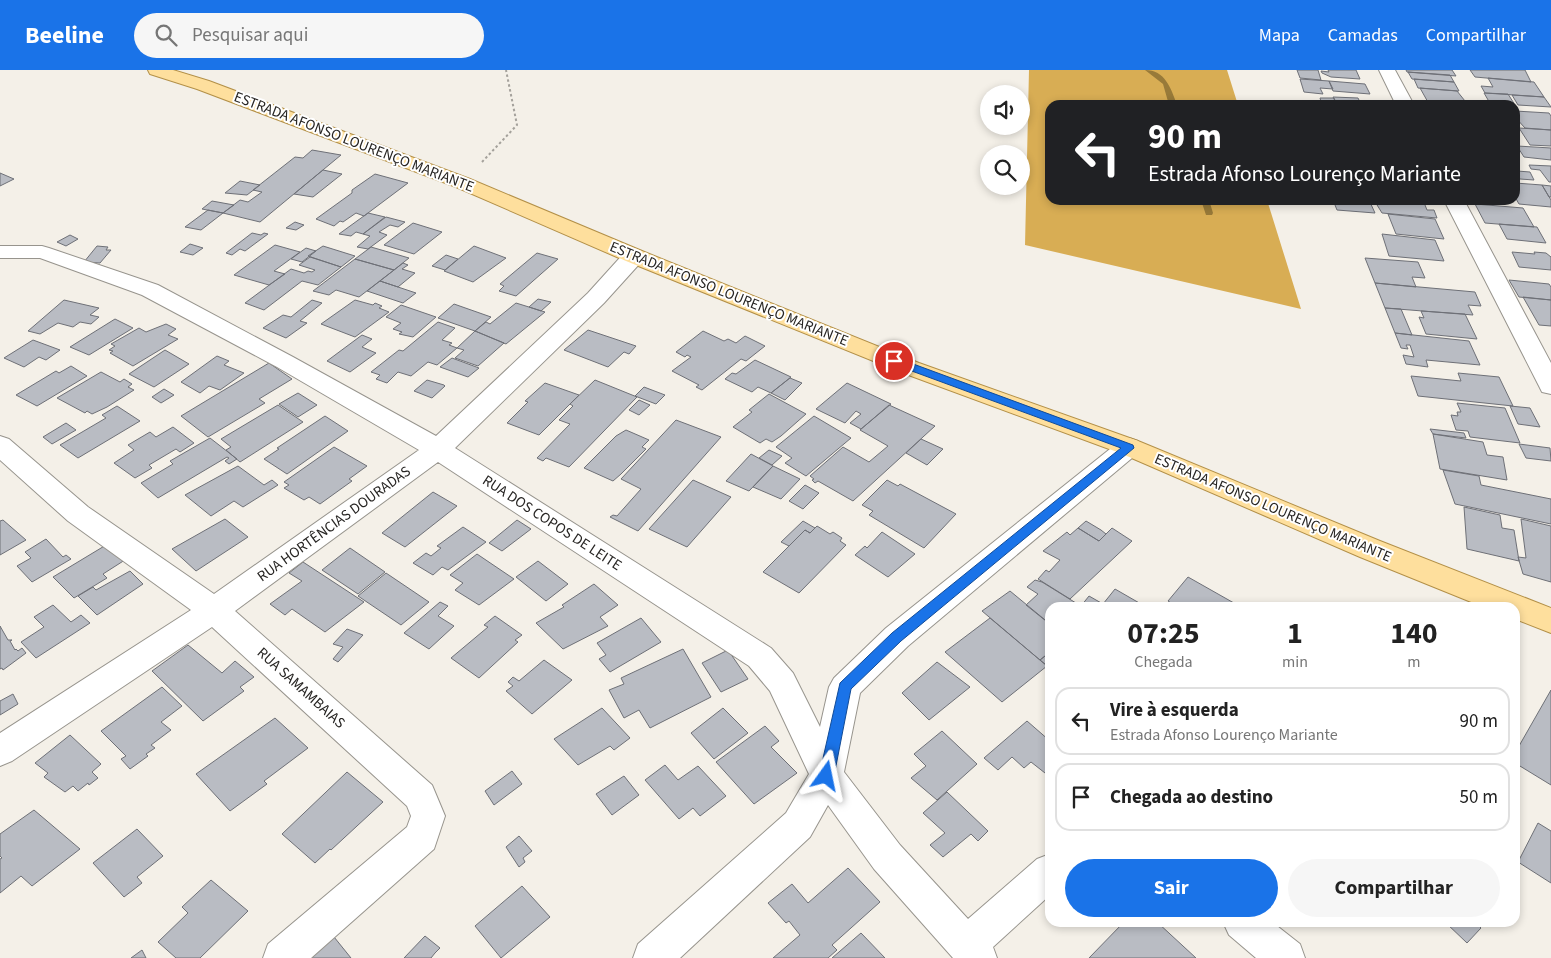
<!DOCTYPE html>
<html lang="pt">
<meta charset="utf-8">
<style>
:root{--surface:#fff;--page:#f6f6f6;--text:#222;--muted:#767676;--line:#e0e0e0;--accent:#1a73e8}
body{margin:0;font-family:"Source Sans 3",sans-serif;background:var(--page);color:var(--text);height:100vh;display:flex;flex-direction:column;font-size:19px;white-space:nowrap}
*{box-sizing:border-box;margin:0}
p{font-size:16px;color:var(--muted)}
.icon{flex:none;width:28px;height:28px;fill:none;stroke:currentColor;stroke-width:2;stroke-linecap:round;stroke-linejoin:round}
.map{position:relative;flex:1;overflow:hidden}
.sheet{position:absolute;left:1045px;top:532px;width:475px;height:325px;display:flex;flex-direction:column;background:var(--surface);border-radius:15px;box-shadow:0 2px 8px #0003}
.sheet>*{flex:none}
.banner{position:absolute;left:1045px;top:30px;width:475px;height:105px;border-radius:15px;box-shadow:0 2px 8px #0003;background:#202124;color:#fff;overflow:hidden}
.buttons{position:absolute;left:980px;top:15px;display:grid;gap:10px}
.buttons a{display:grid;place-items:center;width:50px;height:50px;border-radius:50%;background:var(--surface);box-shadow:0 2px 8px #0003;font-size:25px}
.pin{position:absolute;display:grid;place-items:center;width:42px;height:42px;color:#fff;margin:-21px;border:2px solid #fff;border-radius:50%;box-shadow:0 1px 5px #0007}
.me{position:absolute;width:55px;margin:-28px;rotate:12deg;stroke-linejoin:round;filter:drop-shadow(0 0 4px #0008)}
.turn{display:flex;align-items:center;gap:18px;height:105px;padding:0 20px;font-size:22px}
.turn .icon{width:65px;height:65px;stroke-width:2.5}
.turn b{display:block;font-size:35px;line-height:42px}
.eta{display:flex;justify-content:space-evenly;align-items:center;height:85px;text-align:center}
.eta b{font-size:30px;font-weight:700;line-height:35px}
.button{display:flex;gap:10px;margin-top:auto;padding:10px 20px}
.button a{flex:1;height:58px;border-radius:30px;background:var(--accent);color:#fff;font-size:20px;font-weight:700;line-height:58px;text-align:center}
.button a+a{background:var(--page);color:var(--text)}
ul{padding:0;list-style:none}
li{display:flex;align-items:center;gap:15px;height:68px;margin:0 10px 8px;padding:0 10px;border:2px solid var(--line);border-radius:15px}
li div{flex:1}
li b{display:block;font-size:19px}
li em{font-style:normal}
header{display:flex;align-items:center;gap:30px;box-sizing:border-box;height:70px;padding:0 25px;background:var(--accent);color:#fff}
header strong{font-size:24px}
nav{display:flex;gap:28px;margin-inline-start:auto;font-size:18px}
.search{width:350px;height:45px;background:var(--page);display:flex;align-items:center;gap:12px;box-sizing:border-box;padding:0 18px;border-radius:28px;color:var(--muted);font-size:19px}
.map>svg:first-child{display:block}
.forest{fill:#d8ad54}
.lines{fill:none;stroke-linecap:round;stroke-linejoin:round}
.stream{fill:#987a39;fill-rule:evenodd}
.building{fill:#b9bcc3;stroke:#6e7077}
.minor-casing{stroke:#97948d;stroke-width:2}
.major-casing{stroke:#b39048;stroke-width:2}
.path{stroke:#a4a19b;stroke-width:2;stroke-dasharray:2.5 2.5;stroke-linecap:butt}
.minor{fill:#fff;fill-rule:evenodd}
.major{fill:#fedf9d;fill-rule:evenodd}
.route{fill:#1a73e8;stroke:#114b97}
.labels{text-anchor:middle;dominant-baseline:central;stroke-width:4;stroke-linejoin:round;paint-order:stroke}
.street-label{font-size:15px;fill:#272523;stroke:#fff}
</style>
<header>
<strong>Beeline</strong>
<div class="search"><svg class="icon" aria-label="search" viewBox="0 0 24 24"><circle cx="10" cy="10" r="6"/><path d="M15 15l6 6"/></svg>Pesquisar aqui</div>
<nav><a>Mapa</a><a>Camadas</a><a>Compartilhar</a></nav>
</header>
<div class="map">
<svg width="1551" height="888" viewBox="0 0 1551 888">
<rect width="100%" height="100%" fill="#f4f0e8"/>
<path class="forest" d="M1029,0H1227L1238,35H1050V130H1267L1301,239L1025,175Z"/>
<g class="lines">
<path class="stream" d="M1145,0C1165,0 1171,18 1177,35H1169L1163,14Z
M1201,130H1209L1213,143L1212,145H1206Z"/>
</g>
<path class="building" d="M1297,0H1318L1321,10L1300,8Z
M1328,0H1356L1360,9L1331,7L1322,3L1321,1L1329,2Z
M1406,0H1452L1456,6L1407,2Z
M1470,0H1525L1531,12L1475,7Z
M1408,2L1450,5L1454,12L1412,9Z
M1488,8L1534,12L1544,27L1485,23L1481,16L1493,17Z
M1300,9L1329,11L1333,19L1320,18L1323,24L1304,22Z
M1414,9L1454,12L1459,21L1418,18Z
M1329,11L1365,14L1370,24L1333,21Z
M1420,18L1457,21L1465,31L1490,33L1491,35L1429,34Z
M1484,23L1508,24L1515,35H1491Z
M1512,25L1544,27L1551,37L1518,35Z
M1333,27L1358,28L1361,34L1337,35Z
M1320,28H1334L1337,35H1322Z
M1515,41L1549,43L1551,46V60L1525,58L1515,47Z
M1519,58L1551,60V76L1530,75Z
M1517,76L1551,78V90L1524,87Z
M312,80L341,85L260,152L223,143L240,130L248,132L262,122L253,120L295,87L303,88Z
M1529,95L1551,96V112H1549L1540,100L1531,99Z
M1515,97L1517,101L1530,102L1534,110L1520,109L1515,103Z
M323,100L342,104L313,127L294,124Z
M0,103L14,109L0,116Z
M375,104L408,113L364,146L356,143L343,152L340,151L334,156L316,149L352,123V120Z
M240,111L260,115L247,125L225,123Z
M1515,113L1542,115L1551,130V137L1519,134L1515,127Z
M1542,115L1551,116V127H1549Z
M1333,130H1369L1375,143L1337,140Z
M1374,130H1423L1427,140H1434L1437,148L1382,143Z
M212,131L234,135L223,143L202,139Z
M1475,134L1523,138L1534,157L1485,153Z
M208,140L223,143L201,160L185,157Z
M368,143L385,147L363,164L356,162L351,166L339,164Z
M1388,144L1435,149L1444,169L1396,164Z
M386,147L405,152L398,157L390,155L379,162L387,165L368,179L357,177L370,166L363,164Z
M295,152L304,155L296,160L286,158Z
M413,153L442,162L414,184L384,175Z
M1499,154L1537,157L1546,173L1507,169Z
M252,163L261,165L264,163L268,164L245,181L240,179L232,185L226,183Z
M1382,164L1435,170L1444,191L1389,186Z
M70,165L78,169L66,176L57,172Z
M190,174L203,178L193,185L180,182Z
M275,175L300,182L274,201L285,204L269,215L234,205Z
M97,176L108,177L106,180H111L100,193L84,192Z
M323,176L355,186L341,197L308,186Z
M474,176L506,188L473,212L444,201Z
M371,177L409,188L394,200L355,189Z
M306,178L316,181L302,192L291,189Z
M1512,182L1535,184L1534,182L1546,183L1551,187V200L1519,197Z
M537,183L558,189L516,226L499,221L504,216L500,214Z
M446,185L458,189L445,200L432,196Z
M310,187L341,197L318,215L302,211L264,240L245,233L291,199L304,203L308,201L312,202L315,200L299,195Z
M1365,188L1418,192L1425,208L1412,207L1416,217L1375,213Z
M355,189L394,200L359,227L336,220L329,225L313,221Z
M403,193L408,195L402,199L415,203L398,217L380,211Z
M1509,210L1549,214L1551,217V230L1519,227Z
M380,211L416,223L403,233L367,221Z
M1375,213L1475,222L1481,236L1468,235L1473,245L1385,238Z
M1523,227L1551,230V256L1539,255Z
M538,229L551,232L541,241L529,237Z
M64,230L99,238L90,245L99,247L91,254L80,252L73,257L58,253L40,264L28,261Z
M312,230L322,233L300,251L307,253L286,268L263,258L283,245L291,247Z
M355,230L373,235L375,233L382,236L379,238L389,242L355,267L321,254Z
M516,233L545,242L506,274L475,261L486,252L490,254Z
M454,234L491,247L475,261L438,248Z
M401,235L436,247L413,267L399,264L402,262L393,259L401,253L386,247Z
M1385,238L1401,239L1412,265L1395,263Z
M1421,241L1465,244L1477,269L1426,264L1419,247L1424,248Z
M115,249L133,258L89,285L70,277Z
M438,252L455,258L442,270L452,273L449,275L457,278L437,295L428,292L411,306L398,302L387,313L376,309L380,305L371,302L399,280L403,281Z
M166,254L176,259L168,265L178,269L133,296L110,283L113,281L109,280L115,276L111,274L139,258L146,262Z
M588,260L636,276L629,284L624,282L608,297L564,280Z
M475,261L504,273L478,296L455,288L464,280L457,278Z
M703,261L724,271L728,269L736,273L745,266L765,276L746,291L741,289L702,320L696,317L699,315L672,301L691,287L687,285L685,287L676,282Z
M1395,263L1469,271L1480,295L1426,290L1428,297L1406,294L1403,285L1414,287L1410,275H1406L1408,279L1401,278Z
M362,265L372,269L362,277L376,283L350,302L327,291Z
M33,270L60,280L46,290L39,287L24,297L4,288Z
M165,280L189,294L154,317L129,304Z
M217,286L229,291L224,295L244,303L220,320L209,316L200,323L181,312Z
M452,288L479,298L468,307L440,297Z
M755,290L791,307L771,323L758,317L752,322L725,309L732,303L736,304Z
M269,293L292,309L259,329L265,333L208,367L181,346Z
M71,296L87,306L37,336L16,325L56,301L59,303Z
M101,302L120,312L124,309L132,314L128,317L134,320L107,337L92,344L87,341L85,343L57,328Z
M1458,303L1499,307L1513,336L1418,326L1411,306L1461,311Z
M790,308L802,313L785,330L771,323Z
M427,310L444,315L445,316L432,328L414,321Z
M595,310L637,327L569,397L546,388L543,391L537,388L570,354L559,350L573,336L570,334Z
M545,313L579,325L539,365L507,353L528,332L525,331Z
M847,313L891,334L861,359L850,353L861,344L856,341L845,353L816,339Z
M644,317L665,325L656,334L635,326Z
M164,319L174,325L161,333L152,327Z
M298,323L317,335L298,347L279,334Z
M769,324L806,344L781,366L772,372L766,369L760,373L733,357L752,342L749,340Z
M639,330L650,335L639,345L629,340Z
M1457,333L1505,338L1520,373L1470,367L1468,361L1456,360L1451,345L1458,346L1457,342H1461Z
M278,335L303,352L240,392L226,380L231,377L221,369Z
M889,335L935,356L853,431L818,411L815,413L812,410L814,409L810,406L843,377L869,392L888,376L860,360Z
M117,336L140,351L78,388L60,375L106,348L102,345Z
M1510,336L1530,338L1540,357L1518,354Z
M325,346L348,361L287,404L264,389L279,379L277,378Z
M814,346L851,368L806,406L785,393L792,388L776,377Z
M676,350L721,367L638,461L610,447L613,445L617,446L641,419L621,409Z
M66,353L76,360L52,374L43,367Z
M173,357L194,373L180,382L176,379L149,395L152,398L135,408L114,393L134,380L128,375L150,362L156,367Z
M1430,359L1464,363L1466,368L1433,364Z
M626,360L649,370L642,377L646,379L621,404L613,411L584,398L616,366Z
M1433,364L1483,372L1487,385L1503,387L1507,410L1440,399Z
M210,368L237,389L229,394L225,391L229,388L227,387L158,428L141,413L173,394L170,391Z
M921,369L943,379L927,395L906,383Z
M1519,374L1550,378L1551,391L1526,388Z
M334,377L367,396L349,409L352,411L320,434L309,427L304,430L284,418L289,415L284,412Z
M769,380L782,386L772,395L759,388Z
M751,384L773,396L749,421L726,411Z
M238,396L264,415L272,410L278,415L243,437L234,431L211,446L185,425Z
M773,396L800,409L781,429L753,417Z
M1443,400L1479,406L1481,415L1551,429V454L1455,434Z
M693,410L731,427L687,477L649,459Z
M887,410L898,416L900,414L956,444L924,478L869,445L873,441L862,435Z
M805,415L819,423L803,439L789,431Z
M433,422L457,436L405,477L382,463Z
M1464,437L1500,445L1502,458L1514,460L1519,491L1467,479Z
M225,449L248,467L196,501L172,479Z
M1521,449L1551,456V512L1523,504L1518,487L1526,488Z
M3,450L26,470L0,485V451Z
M517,450L531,459L502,481L489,473Z
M803,451L815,458L810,463L805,460L789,476L781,472Z
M1086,451L1101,460L1106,464L1099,471L1078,458Z
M817,456L830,464L833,462L842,468L840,471L846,475L799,523L763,502L805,460L810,463Z
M463,457L486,472L448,500L442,497L433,505L413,493L426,483L431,486L441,478L437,476Z
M1078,458L1099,471L1112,458L1132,471L1070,529L1038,509L1046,500L1049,502L1060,490L1043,481L1067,462L1070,465Z
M882,462L915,484L888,507L855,485L865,476L867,478Z
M46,469L63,487L66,485L71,489L32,512L17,496L31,488L25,482Z
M111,472L128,488L103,504L107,508L74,528L53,507Z
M350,478L385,502L358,524L322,500Z
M477,484L514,509L479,535L455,520L463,513L450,505Z
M538,491L568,514L546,531L516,507Z
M303,492L364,532L325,562L292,539L285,545L270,534L302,511L289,503Z
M130,501L143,514L97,545L78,526L93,517L96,520Z
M386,503L429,532L401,555L358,526Z
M1188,507L1241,537L1179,538L1168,531Z
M1035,510L1042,512L1084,538H1050V547L1046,551L1026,535L1038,524L1027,517Z
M594,514L618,535L600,547L608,556L563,579L536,553L564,537L562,535Z
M1115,519L1148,538H1084L1081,536L1089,526L1103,534Z
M1010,521L1050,554V582L1040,590L982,541Z
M440,532L448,536L438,546L454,556L429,579L404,563Z
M53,535L71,552L81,545L90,553L36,588L21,572L44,557L34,547Z
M495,546L522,565L515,570L518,572L479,608L451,588L488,557L484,555Z
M641,548L661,572L610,602L599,589L606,585L597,573Z
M990,548L1047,596L1002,632L945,582Z
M0,556L8,570H12L10,571L15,580L16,579L18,581L22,578L26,583L3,600L2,598L0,599Z
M347,559L363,565L338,592L333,589L343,577L333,574Z
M188,575L222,603L235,591L254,607L240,617L244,621L203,651L152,601Z
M683,579L711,627L650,658L639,640L624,648L609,620L624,614L621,608Z
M728,580L748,609L721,622L702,593Z
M1050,582V598L1040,590Z
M544,590L572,610L532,644L506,621L513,616L508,612L513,607L519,611Z
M937,592L970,617L929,650L902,623Z
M162,617L182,636L161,652L171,660L151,675L155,678L146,684L148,686L130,699L121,689L126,686L101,661Z
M1551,620V715L1515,693V683Z
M13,624L18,634L0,645V631Z
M602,638L630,668L614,680L610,676L578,695L554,669Z
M723,638L748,663L714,689L691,663Z
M275,648L308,678L264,711L267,714L230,741L196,704Z
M1027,651L1050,671V698L1045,703L1031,692L1024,698L1012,687L998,700L984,688Z
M765,656L779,671L771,677L797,703L754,734L716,692Z
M942,661L977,694L937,730L911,708L926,696L914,684Z
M70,665L101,694L92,702L98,708L89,715L88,713L78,721L73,716L65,722L44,707L48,703L35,693Z
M665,695L678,710L698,696L726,726L700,746L693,738L679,749L645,710Z
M512,701L522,714L494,735L485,721Z
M347,702L383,732L331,780L330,779L315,793L282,764Z
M624,706L639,725L612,745L596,724Z
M947,722L988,761L978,771L971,764L943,787L930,775L945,763L923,743Z
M34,740L80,779L32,816L21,806L0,823V789L2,788L0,786V764Z
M1538,753L1551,761V813L1518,792Z
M137,759L163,786L137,807L142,813L124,827L93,793Z
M519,766L532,781L523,788L525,792L519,797L506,777Z
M848,798L880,832L832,875L837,880L828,888H773L800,865L789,851L786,853L768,833L792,814L808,833Z
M211,810L248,841L200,888H176L158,872L188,843L182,837Z
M522,816L550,847L501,888L475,856Z
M1124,852H1157L1196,888H1089Z
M1445,852H1475L1481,858L1467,873Z
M330,862L351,888H296Z
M861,863L885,888H832Z
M425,866L440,878L435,883L431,888H404Z
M142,880L146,888H131Z"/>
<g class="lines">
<defs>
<path id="minor" d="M1379,0H1395L1414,35H1396Z
M1444,130H1464L1551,293V324L1542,322L1539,316Z
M0,176H42L49,178L158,215L293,287L436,366L588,223L626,181L634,180L642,181L645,186L642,191L604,233L455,378L771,578L793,603L820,657L829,617L834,608L886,558L1120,371L1129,368L1138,371L1142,377L1138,383L908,576L860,623L844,702L900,775L968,849L1037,789L1050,784V825L993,877L997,888H953L874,799L828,735L810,767L680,888H633L638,874L786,743L809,704L770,621L749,596L438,392L235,541L432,715L445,746L434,779L311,888H263L268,874L407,757L411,746L407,736L212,557L12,691L0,696V663L191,540L68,451L0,390V366L9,369L88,437L214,524L419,380L277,297L142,225L40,188H0Z
M1223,852H1272L1300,874L1305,888H1256L1229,865Z"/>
<path id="major" d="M148,0H173L209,11L470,109L642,181L919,293L1138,371L1380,471L1551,538V563L1515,549V538H1486L1360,487L1120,383L903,303L626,191L456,117L197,19L150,4Z"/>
</defs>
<use href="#minor" class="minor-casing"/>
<use href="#major" class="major-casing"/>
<path class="path" d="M482,92L517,55L506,0"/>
<use href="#minor" class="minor"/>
<use href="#major" class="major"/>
</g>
<path class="route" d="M890,288H897L1133,375L1134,378L901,571L851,619L834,706L831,710L826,712L822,710L819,706L840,613L892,563L1121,378L890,293Z"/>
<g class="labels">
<g class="street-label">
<text transform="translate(354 72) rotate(21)">ESTRADA AFONSO LOURENÇO MARIANTE</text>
<text transform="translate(729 224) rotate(22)">ESTRADA AFONSO LOURENÇO MARIANTE</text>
<text transform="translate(1273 438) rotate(23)">ESTRADA AFONSO LOURENÇO MARIANTE</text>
<text transform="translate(552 453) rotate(33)">RUA DOS COPOS DE LEITE</text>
<text transform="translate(334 454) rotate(-36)">RUA HORTÊNCIAS DOURADAS</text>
<text transform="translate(301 618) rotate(42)">RUA SAMAMBAIAS</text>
</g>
</g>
</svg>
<div class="buttons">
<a><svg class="icon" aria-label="sound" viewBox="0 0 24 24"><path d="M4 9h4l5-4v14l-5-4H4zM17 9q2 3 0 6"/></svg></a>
<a><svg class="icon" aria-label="search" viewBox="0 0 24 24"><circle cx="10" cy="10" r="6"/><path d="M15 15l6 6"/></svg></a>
</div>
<div class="pin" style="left:894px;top:291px;background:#d93025"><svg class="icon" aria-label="arrive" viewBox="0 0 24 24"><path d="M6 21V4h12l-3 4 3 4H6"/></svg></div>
<svg class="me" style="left:826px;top:706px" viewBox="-20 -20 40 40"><path d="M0-17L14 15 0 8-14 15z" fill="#1a73e8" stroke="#fff" stroke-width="4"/></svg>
<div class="banner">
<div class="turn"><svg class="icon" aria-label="left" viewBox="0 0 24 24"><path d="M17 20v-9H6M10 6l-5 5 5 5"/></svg><div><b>90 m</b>Estrada Afonso Lourenço Mariante</div></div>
</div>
<section class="sheet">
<div class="eta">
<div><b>07:25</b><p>Chegada</p></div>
<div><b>1</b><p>min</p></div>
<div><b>140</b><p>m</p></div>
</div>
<ul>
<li><svg class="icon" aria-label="left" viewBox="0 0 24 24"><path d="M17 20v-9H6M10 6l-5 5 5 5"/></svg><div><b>Vire à esquerda</b><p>Estrada Afonso Lourenço Mariante</p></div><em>90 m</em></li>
<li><svg class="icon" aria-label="arrive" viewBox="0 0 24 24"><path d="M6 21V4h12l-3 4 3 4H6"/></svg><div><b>Chegada ao destino</b></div><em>50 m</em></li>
</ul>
<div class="button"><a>Sair</a><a>Compartilhar</a></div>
</section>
</div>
